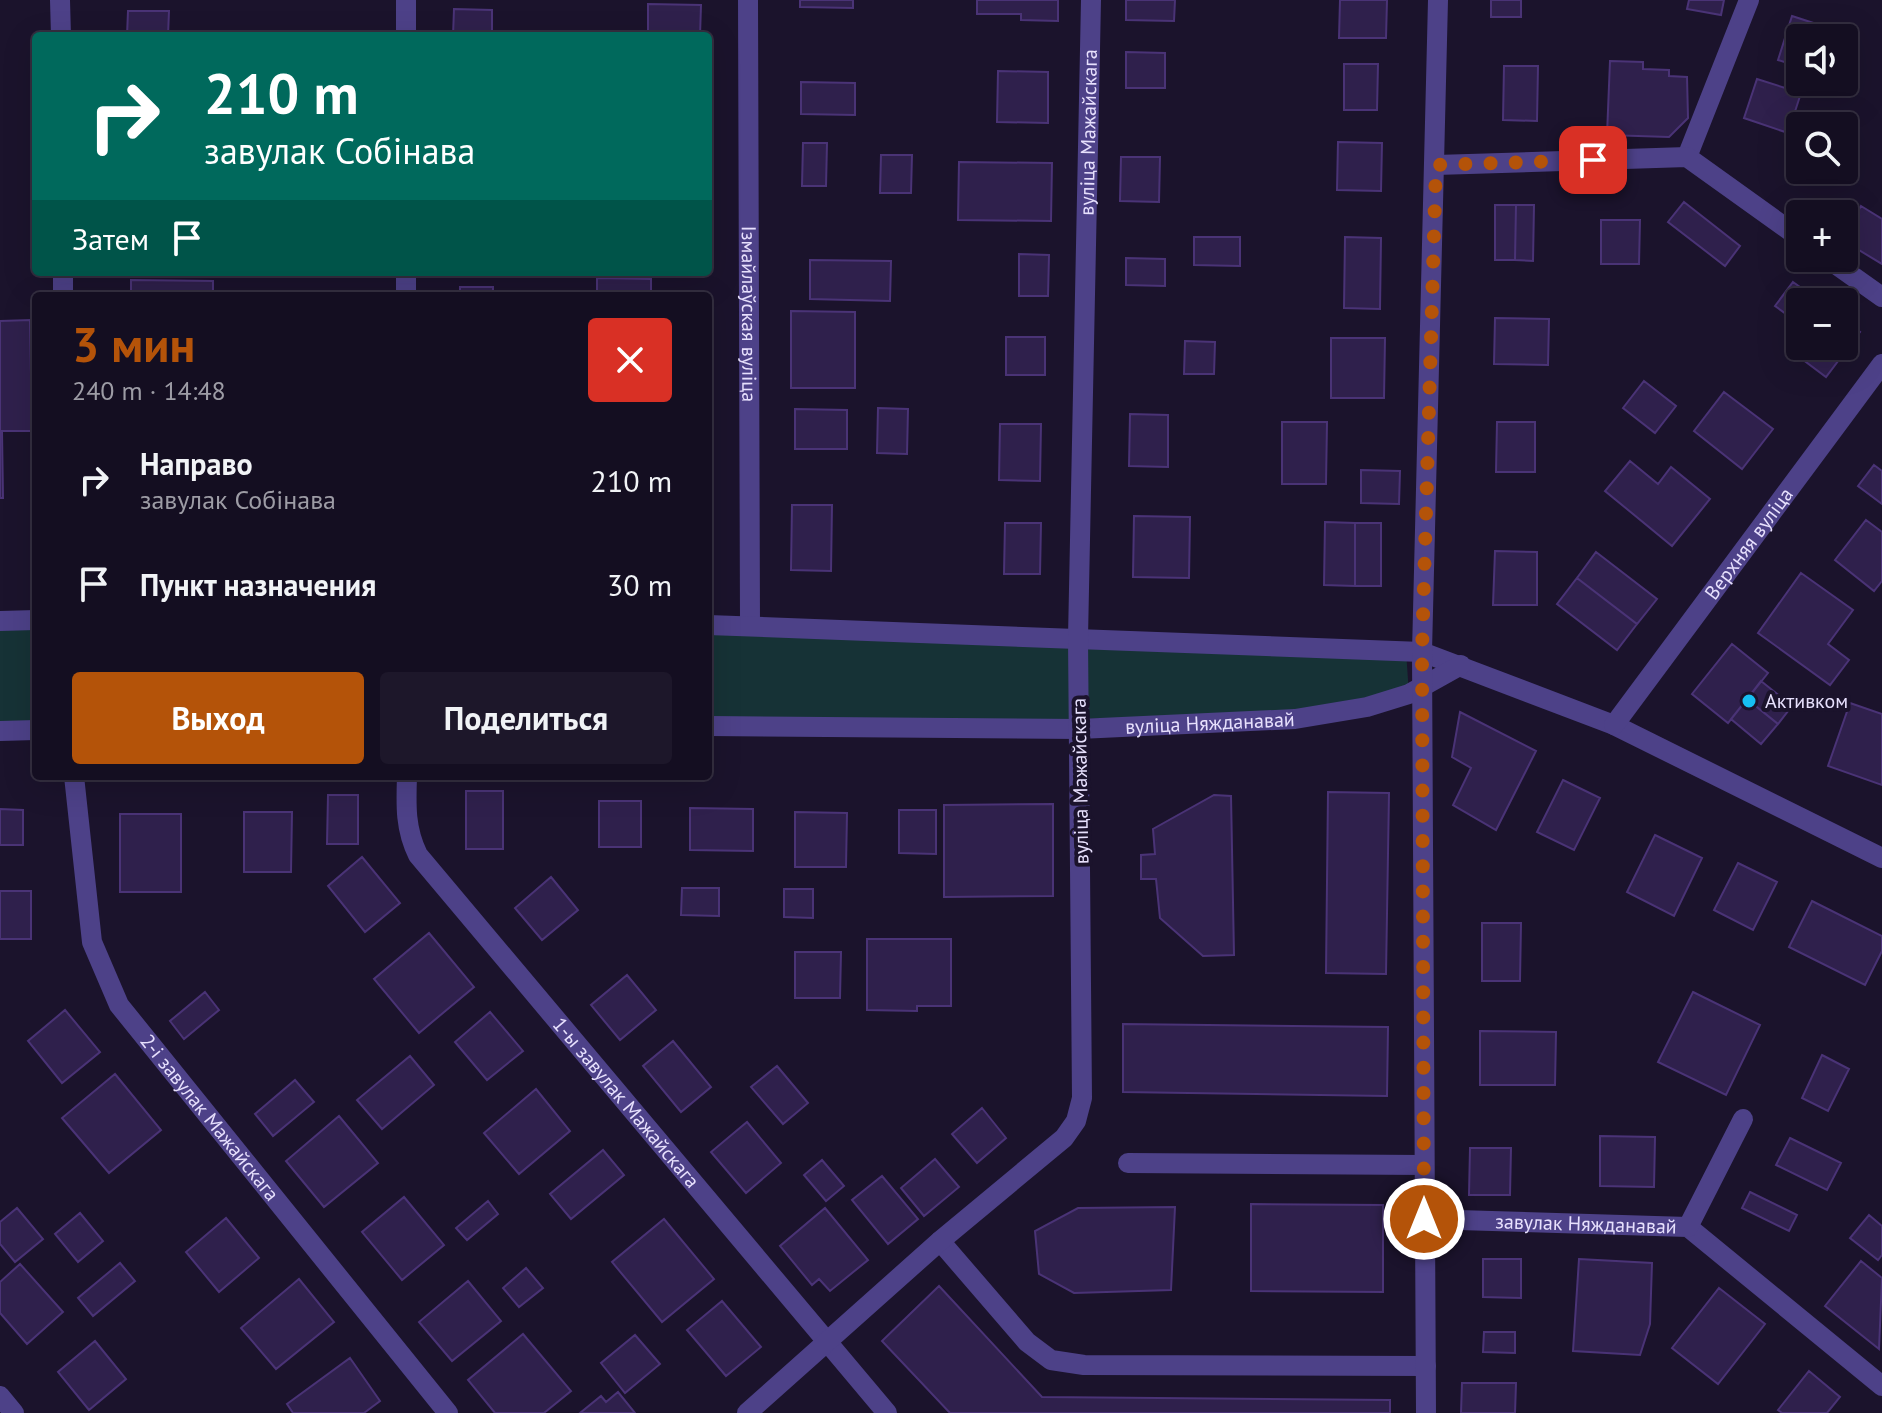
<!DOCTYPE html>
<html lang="ru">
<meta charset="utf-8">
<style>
:root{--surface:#140e21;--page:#1d172a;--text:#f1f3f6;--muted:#9d9ca5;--line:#332e3f;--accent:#b45309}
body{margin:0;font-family:"PT Sans",sans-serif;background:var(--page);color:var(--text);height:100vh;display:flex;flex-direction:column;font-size:30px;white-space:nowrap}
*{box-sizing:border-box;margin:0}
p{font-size:26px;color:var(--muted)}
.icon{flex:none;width:44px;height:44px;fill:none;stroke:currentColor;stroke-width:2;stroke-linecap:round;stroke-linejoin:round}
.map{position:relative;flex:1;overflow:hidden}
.side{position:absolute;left:32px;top:292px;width:680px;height:488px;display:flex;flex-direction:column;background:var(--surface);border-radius:8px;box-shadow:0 8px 32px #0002,0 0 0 2px var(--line)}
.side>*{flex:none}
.hud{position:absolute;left:32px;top:32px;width:680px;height:244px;border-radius:8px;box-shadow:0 8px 32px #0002,0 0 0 2px var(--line);background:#00695c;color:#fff;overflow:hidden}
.fabs{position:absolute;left:1786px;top:24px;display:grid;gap:16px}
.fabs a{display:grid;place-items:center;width:72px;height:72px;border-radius:8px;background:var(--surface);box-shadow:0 8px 32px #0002,0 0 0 2px var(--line);font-size:40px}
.pin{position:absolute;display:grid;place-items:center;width:68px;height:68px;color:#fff;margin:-34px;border-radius:16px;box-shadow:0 4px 12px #0006}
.me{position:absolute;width:88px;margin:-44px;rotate:0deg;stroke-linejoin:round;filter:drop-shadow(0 0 6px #0008)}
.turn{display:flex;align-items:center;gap:28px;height:168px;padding:0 40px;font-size:36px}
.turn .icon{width:104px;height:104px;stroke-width:2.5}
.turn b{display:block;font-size:56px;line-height:68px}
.then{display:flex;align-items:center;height:76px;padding:0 40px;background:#0003;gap:16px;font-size:30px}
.round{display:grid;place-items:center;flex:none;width:84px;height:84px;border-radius:8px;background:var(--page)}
.overview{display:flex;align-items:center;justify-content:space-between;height:136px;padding:0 40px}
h1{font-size:48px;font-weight:700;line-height:60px;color:var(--accent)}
.button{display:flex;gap:16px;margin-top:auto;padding:16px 40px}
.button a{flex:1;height:92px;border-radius:8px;background:var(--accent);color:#fff;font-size:32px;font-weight:700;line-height:92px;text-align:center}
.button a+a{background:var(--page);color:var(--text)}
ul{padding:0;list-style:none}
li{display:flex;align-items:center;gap:24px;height:104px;padding:0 40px}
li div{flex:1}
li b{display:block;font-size:30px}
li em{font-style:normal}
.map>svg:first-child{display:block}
.green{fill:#163236}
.building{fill:#2f204c;stroke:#4a3376;stroke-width:2}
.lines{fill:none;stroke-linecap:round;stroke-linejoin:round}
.minor{stroke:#4d4188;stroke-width:20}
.route{stroke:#b45309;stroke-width:14;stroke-dasharray:0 25.2}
.poi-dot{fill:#16bff3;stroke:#1b132c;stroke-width:3}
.labels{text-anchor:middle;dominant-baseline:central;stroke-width:8;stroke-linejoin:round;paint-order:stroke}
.street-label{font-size:20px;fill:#e7e0fd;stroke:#1b132c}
.poi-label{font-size:20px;fill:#e7e0fd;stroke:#1b132c;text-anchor:start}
</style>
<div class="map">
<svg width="1882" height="1413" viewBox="0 0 1882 1413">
<rect width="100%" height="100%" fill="#1b132c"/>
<path class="green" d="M36,620V730L0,731V621Z
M708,625L1406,651L1409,694L1334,714L708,726Z"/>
<path class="building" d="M800,0H853V8L800,7Z
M977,0H1058V21L1021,20V14H977Z
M1126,0H1175L1174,21L1126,20Z
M1340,0H1387L1386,38H1339Z
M1491,0H1521V17H1491Z
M1689,0H1724L1721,15L1687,9Z
M648,4L701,5L700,36H648Z
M454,9L492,10V36H453Z
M128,11H169L168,36H127Z
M1792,16L1835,30L1833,38H1800V67L1778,60Z
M1126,52L1165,53V88H1126Z
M1610,61L1643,62V69L1669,70V76L1687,77L1688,118L1669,137L1607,135Z
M1344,64H1378L1377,110H1344Z
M1504,66H1538L1537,121L1503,120Z
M998,71L1048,72V123L997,122Z
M1757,79L1801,93L1788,133L1744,118Z
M801,82L855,83V115L801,114Z
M1338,142L1382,143L1381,191L1337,190Z
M803,143H827L826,186H802Z
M881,155H912L911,193H880Z
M1121,157H1160L1159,202L1120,201Z
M959,162L1052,163L1051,221L958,220Z
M1684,202L1740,246L1725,266L1668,222Z
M1495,205H1516L1515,260H1495Z
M1516,205H1534L1533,261L1515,260Z
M1861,206L1882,219V264L1844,241V234Z
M1601,220H1640L1639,264H1601Z
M1194,237H1240V266L1194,265Z
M1345,237L1381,238L1380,309L1344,308Z
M1019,254L1049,255L1048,296H1019Z
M1126,258L1165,259V286L1126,285Z
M810,260L891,261L890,301L810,299Z
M597,278L651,279V296H597Z
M131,280L213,281V296H131Z
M1793,282L1821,302H1800V324L1775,306Z
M460,287H493V296H460Z
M791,311L855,312V388H791Z
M1495,318L1549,319L1548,365L1494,364Z
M1844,319L1860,332L1826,377L1794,353L1800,345L1844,346Z
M30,320L32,431H2L3,498H0V321Z
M1006,337H1045V375H1006Z
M1331,338H1385L1384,398H1331Z
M1185,341L1215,342L1214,374H1184Z
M1644,381L1676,406L1655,433L1623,408Z
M1724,392L1773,429L1742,469L1694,431Z
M878,408L908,409L907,454L877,453Z
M795,409L847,410V449H795Z
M1130,414L1168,415V467L1129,466Z
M1282,422H1327L1326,484H1282Z
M1497,422H1535V472H1496Z
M1000,424H1041L1040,481L999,480Z
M1630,461L1658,484L1671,467L1710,499L1672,546L1605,491Z
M1874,465L1882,471V504L1858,486Z
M1361,470L1400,471L1399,504L1361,503Z
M792,505H832L831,571L791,570Z
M1134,516L1190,517L1189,578L1133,577Z
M1866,520L1882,532V581L1874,591L1835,560Z
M1325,522L1355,523V586L1324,585Z
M1005,523H1041L1040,574H1004Z
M1355,523H1381V586H1355Z
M708,543H713V591H708Z
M1495,551L1537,552V605H1493Z
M1596,552L1657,599L1637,624L1577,578Z
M1801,573L1853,610L1828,644L1849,660L1830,685L1758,633Z
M1577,578L1637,624L1617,650L1557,604Z
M1732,644L1768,673L1728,723L1692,694Z
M1761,681L1792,706L1778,724L1747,699Z
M1747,699L1778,724L1761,744L1731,719Z
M1850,703L1882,714V785L1828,766Z
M1460,712L1536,751L1496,830L1453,805L1471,768L1452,757Z
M1563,780L1600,798L1574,850L1537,832Z
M466,791H503V849H466Z
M1328,792L1389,793L1386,974L1326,973Z
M328,795H358V844H327Z
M1214,795L1231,796L1234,955L1203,956L1160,918L1156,879H1141V855L1155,854L1153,829Z
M599,801H641V847H599Z
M1053,804V896L944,897V805Z
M690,808L753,809V851L690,850Z
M0,809L23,810V845H0Z
M899,810H936V854L899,853Z
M244,812H292L291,872H244Z
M795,812L847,813L846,867H795Z
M120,814H181V892H120Z
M1655,835L1702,858L1674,916L1627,892Z
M362,857L400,903L365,932L328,886Z
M1738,863L1777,882L1753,930L1714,910Z
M551,877L578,910L542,940L515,908Z
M682,888H719V916L681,915Z
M784,889H813V918L784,917Z
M0,891H31V939H0Z
M1812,901L1882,936V951L1865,985L1789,947Z
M1482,923H1521L1520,981H1482Z
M429,933L474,987L419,1033L374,979Z
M867,939H951V1006H917V1011L867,1010Z
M795,952H841L840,998H795Z
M627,975L656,1010L620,1040L591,1005Z
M205,992L219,1010L184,1039L170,1021Z
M1693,992L1760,1025L1726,1095L1658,1062Z
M65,1010L100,1052L62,1083L28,1041Z
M490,1012L523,1051L487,1080L455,1042Z
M1123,1024L1388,1027L1387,1096L1123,1092Z
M1480,1031L1556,1032L1555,1085H1480Z
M673,1041L711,1087L681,1112L643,1066Z
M1822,1055L1849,1069L1828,1111L1802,1098Z
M410,1056L434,1085L382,1129L357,1100Z
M777,1066L808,1103L783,1124L751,1087Z
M115,1074L161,1130L109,1173L62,1118Z
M295,1080L314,1102L273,1136L255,1114Z
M536,1089L570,1131L519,1174L484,1133Z
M982,1108L1006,1138L977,1163L952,1134Z
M339,1116L378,1163L324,1207L286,1161Z
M747,1122L781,1163L746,1193L711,1152Z
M1600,1136L1655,1137L1654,1187L1600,1186Z
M1790,1138L1841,1163L1827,1190L1776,1165Z
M1470,1148H1511L1510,1195H1469Z
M603,1150L624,1175L571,1219L550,1194Z
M935,1159L959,1187L924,1216L901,1188Z
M822,1160L844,1186L826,1201L804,1175Z
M882,1176L918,1219L888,1244L852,1200Z
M1750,1192L1797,1215L1789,1231L1742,1208Z
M404,1197L444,1245L402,1280L362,1232Z
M488,1201L498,1214L467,1240L456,1228Z
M1251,1204L1383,1205V1292L1251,1291Z
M1175,1207L1171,1290L1074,1293L1039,1274L1035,1231L1078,1208Z
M17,1208L43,1239L15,1262L0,1244V1222Z
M825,1208L868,1260L830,1291L819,1279L812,1285L780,1246Z
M80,1213L103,1241L78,1262L55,1234Z
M1869,1215L1882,1226V1255L1878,1260L1850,1238Z
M226,1218L259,1258L219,1292L186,1252Z
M664,1219L714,1279L662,1322L612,1262Z
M1483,1259H1521V1298L1483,1297Z
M1579,1259L1652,1263L1650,1324L1640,1355L1573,1351Z
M1861,1261L1882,1278L1879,1349L1825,1306Z
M120,1263L135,1281L93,1316L78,1298Z
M20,1264L63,1312L27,1344L0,1313V1282Z
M526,1268L543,1288L519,1307L503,1288Z
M299,1279L334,1322L276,1369L241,1328Z
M468,1281L501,1321L452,1361L419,1322Z
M939,1286L1042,1397L1390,1400V1413H950L882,1341Z
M1719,1288L1765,1324L1718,1384L1672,1348Z
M722,1301L761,1347L726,1376L687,1330Z
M1484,1332H1515V1353L1483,1352Z
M523,1334L571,1391L544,1413H495L468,1380Z
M635,1335L660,1364L625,1393L601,1363Z
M95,1341L126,1379L89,1410L58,1372Z
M350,1358L380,1401L364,1413H293L287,1404Z
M1809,1371L1840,1397L1827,1413H1782L1778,1410Z
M1462,1383H1516L1515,1413H1461Z
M618,1392L635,1413H580L601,1396L606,1402Z"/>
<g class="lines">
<g class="minor">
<path d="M60,0L61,36"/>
<path id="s1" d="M748,0L750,626"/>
<path d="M406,36V0"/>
<path d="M1687,157L1749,0"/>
<path d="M1436,165L1687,157L1800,238"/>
<path d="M1827,258L1882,297"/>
<path d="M63,272V296"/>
<path d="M406,296V272"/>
<path d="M0,621L36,620"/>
<path d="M708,625L1422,652L1614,725L1882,858"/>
<path id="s2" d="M1614,725L1882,364"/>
<path id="s3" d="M708,726L1079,729L1295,719L1367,707L1409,694L1461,665"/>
<path d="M0,731L36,730"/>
<path id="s4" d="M74,776L92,942L119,1005L448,1413"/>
<path id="s5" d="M407,776C406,805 405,829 418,855L887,1413"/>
<path d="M1128,1163L1424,1165"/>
<path id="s6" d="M1424,1219L1688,1227L1882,1386"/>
<path d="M1688,1227L1743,1119"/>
<path d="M940,1241L1027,1342L1051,1360L1084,1365L1426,1366"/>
<path d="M0,1396L14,1413"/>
<path id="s7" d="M747,1413L940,1241L1064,1138L1076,1121L1082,1098L1078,638L1091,0"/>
<path d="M1426,1413L1422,652L1438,0"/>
</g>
</g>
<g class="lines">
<path class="route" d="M1424,1219L1422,652L1436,165L1593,160"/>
</g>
<circle class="poi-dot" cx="1749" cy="701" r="8"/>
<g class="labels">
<g class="street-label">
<text stroke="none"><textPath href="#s7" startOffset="1430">вуліца Мажайскага</textPath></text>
<text stroke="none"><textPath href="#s1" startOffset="314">Ізмайлаўская вуліца</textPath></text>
<text stroke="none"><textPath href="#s2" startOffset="226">Верхняя вуліца</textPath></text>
<text stroke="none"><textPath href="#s3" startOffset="502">вуліца Няжданавай</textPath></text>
<text transform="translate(1080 781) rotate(-91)">вуліца Мажайскага</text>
<text stroke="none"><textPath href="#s5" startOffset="404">1-ы завулак Мажайскага</textPath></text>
<text stroke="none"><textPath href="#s4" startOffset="380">2-і завулак Мажайскага</textPath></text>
<text stroke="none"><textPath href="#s6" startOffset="162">завулак Няжданавай</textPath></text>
</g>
<g class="poi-label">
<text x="1765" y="701">Активком</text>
</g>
</g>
</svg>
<div class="fabs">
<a><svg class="icon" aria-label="sound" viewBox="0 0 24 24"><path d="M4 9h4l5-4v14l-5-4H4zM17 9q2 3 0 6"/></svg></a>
<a><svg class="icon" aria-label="search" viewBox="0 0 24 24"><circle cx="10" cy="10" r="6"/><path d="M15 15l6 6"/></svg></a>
<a>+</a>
<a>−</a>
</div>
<div class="pin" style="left:1593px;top:160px;background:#d93025"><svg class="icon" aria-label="arrive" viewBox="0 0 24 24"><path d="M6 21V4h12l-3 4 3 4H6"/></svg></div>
<svg class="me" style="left:1424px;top:1219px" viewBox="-20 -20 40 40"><circle r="17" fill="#b45309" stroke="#fff" stroke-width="3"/><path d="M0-11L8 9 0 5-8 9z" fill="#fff"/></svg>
<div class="hud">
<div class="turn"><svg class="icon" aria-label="right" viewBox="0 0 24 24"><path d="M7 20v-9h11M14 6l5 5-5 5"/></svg><div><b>210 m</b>завулак Собінава</div></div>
<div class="then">Затем<svg class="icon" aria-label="arrive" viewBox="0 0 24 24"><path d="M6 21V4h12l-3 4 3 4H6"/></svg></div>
</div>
<section class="side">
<div class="overview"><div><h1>3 мин</h1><p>240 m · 14:48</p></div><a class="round" style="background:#d93025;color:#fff"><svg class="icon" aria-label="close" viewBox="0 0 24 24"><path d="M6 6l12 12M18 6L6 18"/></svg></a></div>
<ul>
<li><svg class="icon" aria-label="right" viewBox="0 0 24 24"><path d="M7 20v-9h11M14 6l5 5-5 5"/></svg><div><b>Направо</b><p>завулак Собінава</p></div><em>210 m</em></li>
<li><svg class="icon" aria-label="arrive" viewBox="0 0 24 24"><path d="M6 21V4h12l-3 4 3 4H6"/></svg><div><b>Пункт назначения</b></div><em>30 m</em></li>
</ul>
<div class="button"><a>Выход</a><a>Поделиться</a></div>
</section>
</div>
